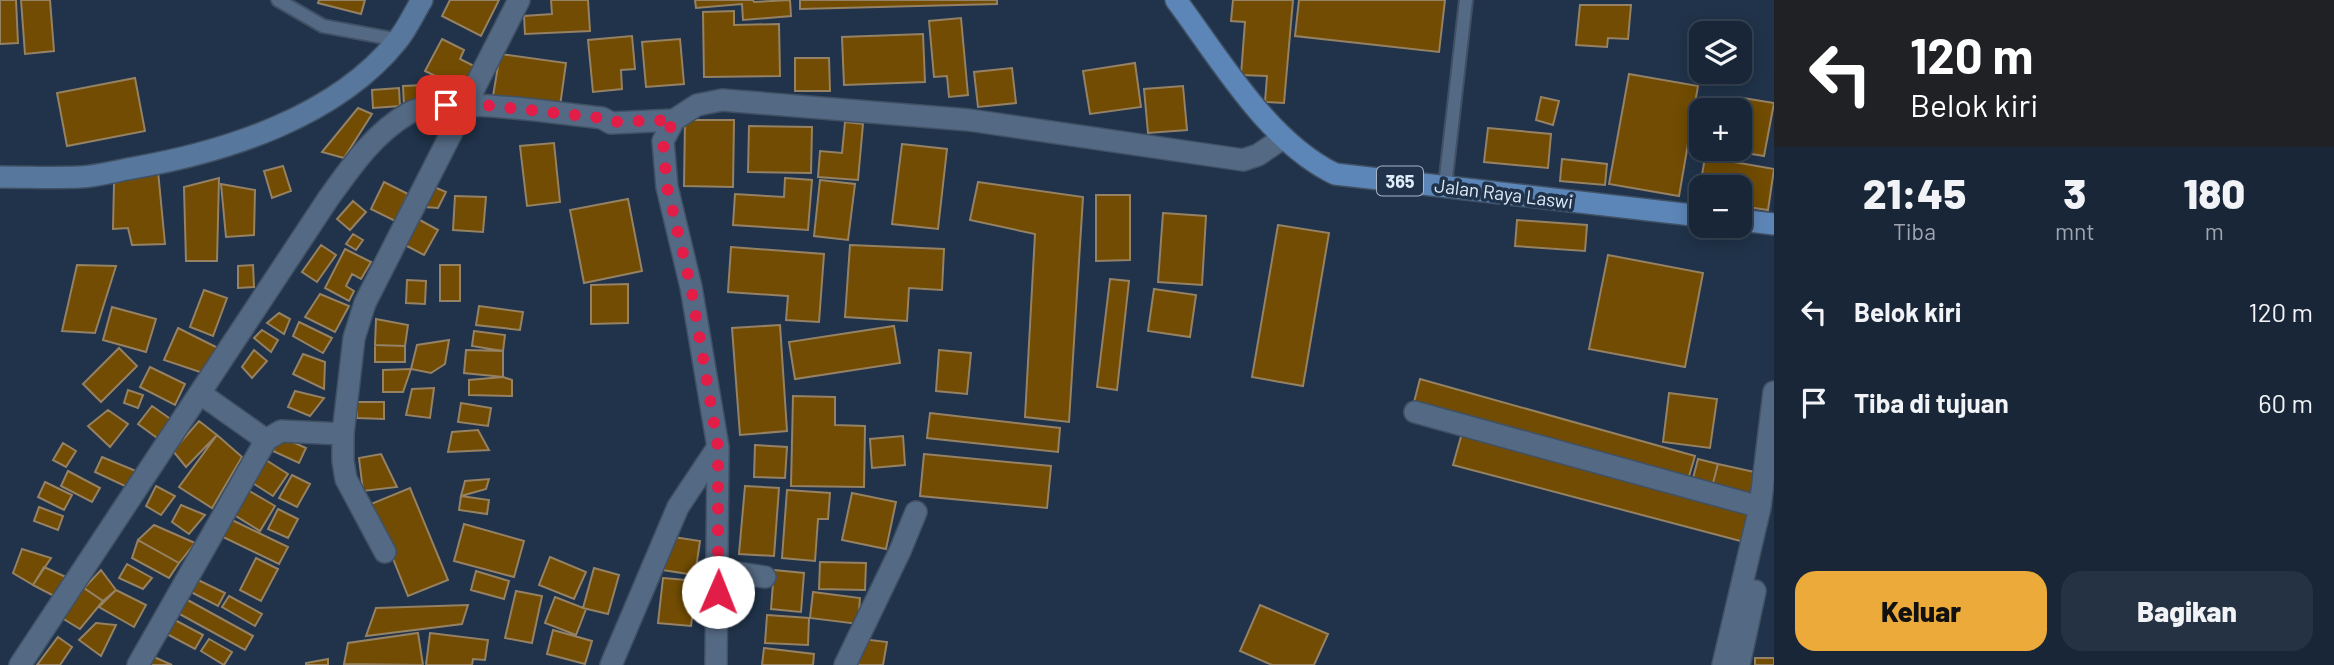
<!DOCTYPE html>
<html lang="id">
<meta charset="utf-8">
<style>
:root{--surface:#182638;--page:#253243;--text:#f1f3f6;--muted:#9fa5ae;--line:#364353;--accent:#ebaa39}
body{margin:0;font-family:Barlow,sans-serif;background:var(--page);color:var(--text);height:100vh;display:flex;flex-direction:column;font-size:26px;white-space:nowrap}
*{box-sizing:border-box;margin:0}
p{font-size:23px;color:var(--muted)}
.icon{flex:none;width:38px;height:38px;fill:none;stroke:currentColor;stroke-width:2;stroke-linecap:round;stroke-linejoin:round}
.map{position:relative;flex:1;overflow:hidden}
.panel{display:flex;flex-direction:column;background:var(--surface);width:560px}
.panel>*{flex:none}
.guide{background:#202124;color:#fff;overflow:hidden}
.fabs{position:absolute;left:1689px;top:21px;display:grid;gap:14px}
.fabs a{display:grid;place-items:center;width:63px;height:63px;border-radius:14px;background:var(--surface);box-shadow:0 4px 18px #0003,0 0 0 2px var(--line);font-size:35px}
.pin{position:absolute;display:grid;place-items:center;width:60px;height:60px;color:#fff;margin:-30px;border-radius:14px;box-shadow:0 4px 10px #0006}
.me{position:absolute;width:77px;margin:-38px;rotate:1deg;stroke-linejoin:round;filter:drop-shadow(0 0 5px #0008)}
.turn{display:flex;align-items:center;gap:24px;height:147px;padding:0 21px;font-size:32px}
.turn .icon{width:91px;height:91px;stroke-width:2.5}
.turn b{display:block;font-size:49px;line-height:60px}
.eta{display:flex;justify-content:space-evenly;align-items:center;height:119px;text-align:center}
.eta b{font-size:42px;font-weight:800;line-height:49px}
.action{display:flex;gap:14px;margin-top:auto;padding:14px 21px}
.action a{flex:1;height:80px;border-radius:21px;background:var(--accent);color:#111;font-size:28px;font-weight:800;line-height:80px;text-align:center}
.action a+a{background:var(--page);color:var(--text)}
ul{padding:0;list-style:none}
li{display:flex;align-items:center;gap:21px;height:91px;padding:0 21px}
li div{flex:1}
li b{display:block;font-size:26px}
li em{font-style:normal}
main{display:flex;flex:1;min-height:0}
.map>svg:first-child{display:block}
.building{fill:#714c02;stroke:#958163;stroke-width:2}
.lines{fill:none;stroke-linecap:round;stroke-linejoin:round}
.lane-casing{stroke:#405165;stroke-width:16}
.street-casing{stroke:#405165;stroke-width:24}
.secondary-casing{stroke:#405165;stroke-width:24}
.primary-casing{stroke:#405165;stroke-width:24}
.lane{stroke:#546983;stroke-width:12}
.street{stroke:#546983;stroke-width:21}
.secondary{stroke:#58779d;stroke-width:21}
.primary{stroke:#5d86b8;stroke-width:21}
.route{stroke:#e11d48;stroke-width:12;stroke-dasharray:0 21.6}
.labels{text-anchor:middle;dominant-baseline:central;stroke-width:7;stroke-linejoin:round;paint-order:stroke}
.shield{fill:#20334a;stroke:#a7b5c7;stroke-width:2}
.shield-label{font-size:18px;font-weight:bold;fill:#e1edfc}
.street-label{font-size:19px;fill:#e1edfc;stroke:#20334a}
</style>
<main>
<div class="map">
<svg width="1774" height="665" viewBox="0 0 1774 665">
<rect width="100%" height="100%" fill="#20334a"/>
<path class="building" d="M0,0H16L18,43L0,44Z
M21,0H50L54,51L25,54Z
M319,0H365L361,14L318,3Z
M450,0H499L481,36L442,16Z
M551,0H588L590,31L525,34L524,16L552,14Z
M695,0H753L754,2L790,0L791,16L743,20L742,4L696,8Z
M800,0H997V4L800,9Z
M1233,0H1293L1284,103L1265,102L1267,76L1241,75L1245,22L1231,21Z
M1299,0H1445L1439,52L1295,36Z
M1580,5H1631L1628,39L1608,38L1607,47L1576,45Z
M734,11V25L779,24L780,76L704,77L703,12Z
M961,18L968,95L949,97L947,76L934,77L929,21Z
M923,34L925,82L844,85L842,37Z
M632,36L635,69L621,70L622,89L593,92L588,40Z
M442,39L464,50L460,59L476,67L464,90L425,71Z
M680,39L684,84L646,87L642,42Z
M500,54L566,63L560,106L493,96Z
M795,58H829L830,91H795Z
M1135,63L1141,107L1090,114L1083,71Z
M1012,68L1016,103L978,107L974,72Z
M1629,74L1698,86L1679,196L1609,184Z
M135,78L145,131L67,146L57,93Z
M424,85L425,105H404L403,86Z
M1183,86L1187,130L1148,133L1144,89Z
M399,88L400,106L373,108L372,90Z
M1541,97L1559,101L1553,125L1536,120Z
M1737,97L1774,103L1764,156L1728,150L1740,149V110H1735Z
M358,108L372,114L344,158L322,152Z
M685,120H734L733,187L684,186Z
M845,122L863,124L858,180L818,177L820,151L842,153Z
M749,126L812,127L811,173L748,172Z
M1488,128L1551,134L1548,168L1484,162Z
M554,143L560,202L527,206L520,146Z
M902,144L947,149L938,229L892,224Z
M1705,157L1774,169L1768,210L1740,206V187H1701V199H1698Z
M1562,159L1607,164L1605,185L1560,181Z
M283,166L291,191L272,198L264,171Z
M158,171L165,244L132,245L128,228L113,229L114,183Z
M219,178L217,261H186L184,187Z
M785,178L812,180L808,230L733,225L735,194L784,197Z
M820,180L855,184L848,240L814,236Z
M384,182L408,194L395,221L371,209Z
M978,182L1083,197L1069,422L1025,417L1035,234L970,220Z
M221,184L255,190L254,235L226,237Z
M434,187L446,192L438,208L425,207Z
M1096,195H1130V260L1096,261Z
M455,196L486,197L483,232L453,230Z
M628,199L642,271L584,283L570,210Z
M353,201L366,212L350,230L337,219Z
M1163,213L1206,216L1202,285L1158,282Z
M418,219L438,230L424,255L405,245Z
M1517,220L1587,225L1585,251L1515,246Z
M1278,225L1329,233L1303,386L1252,377Z
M353,234L363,240L356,250L346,244Z
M321,245L336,255L317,282L302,272Z
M850,245L944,249L942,290L909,288L907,321L845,317Z
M731,247L824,254L819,322L786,320L788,296L728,292Z
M345,249L371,262L361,279L352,274L346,286L354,291L349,301L325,288Z
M1608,255L1703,273L1685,367L1589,349Z
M77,265L116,266L95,333L62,331Z
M253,265L254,287L238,288V266Z
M440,265H460V301H440Z
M1110,279L1129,281L1117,390L1097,387Z
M407,280L426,281L425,304L406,303Z
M628,284V323L591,324V285Z
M1154,289L1196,295L1190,337L1148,331Z
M204,290L227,298L213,336L190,327Z
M320,294L349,306L335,332L305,317Z
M479,306L523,312L520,330L476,325Z
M112,307L156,319L146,352L103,340Z
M279,313L290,319L284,334L267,323Z
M376,319L408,325L405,346L375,345Z
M299,322L332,338L323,353L293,336Z
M780,325L787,431L740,435L732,328Z
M894,326L900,363L795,379L789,342Z
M178,328L220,349L209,375L164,360Z
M262,330L278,340L271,352L254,338Z
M474,331L505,335L503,351L472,346Z
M449,340L445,364L431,373L411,369L417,345Z
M375,345L405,346V362H375Z
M119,348L137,366L101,402L83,384Z
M254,350L267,361L252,378L242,367Z
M466,350L503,351V377L464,373Z
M939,350L971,353L967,394L936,391Z
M303,354L325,362L324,389L293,374Z
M150,367L185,384L175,405L140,387Z
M411,369L403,392H383V370Z
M503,377L512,380V396L469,395V380Z
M1420,379L1695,456L1687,483L1413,406Z
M434,388L430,418L406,415L412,389Z
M128,390L143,395L138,408L124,403Z
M295,391L324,398L310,416L288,407Z
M1669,393L1717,399L1710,448L1663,442Z
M793,396L835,397V425L865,426L864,487L791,486Z
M357,402H384V419L357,418Z
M461,403L491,408L488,426L458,422Z
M152,406L172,420L160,440L138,424Z
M108,410L128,424L110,447L88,426Z
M930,413L1060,428L1058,452L927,438Z
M199,421L217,435L186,467L173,451Z
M478,430L489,450L448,452L452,432Z
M1462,433L1756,511L1748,543L1453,465Z
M217,435L242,457L212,508L179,487Z
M279,436L306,448L299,463L273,451Z
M903,436L905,465L872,468L870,439Z
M63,443L76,451L66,467L53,460Z
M755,445L787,447L785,478L754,477Z
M381,454L397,487L363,491L359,458Z
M924,454L1051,466L1047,508L920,496Z
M102,457L136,471L127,487L95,472Z
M1698,459L1718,464L1712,487L1692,482Z
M266,460L288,474L273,496L251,482Z
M1718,464L1759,473L1753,497L1712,487Z
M68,471L100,488L92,502L61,486Z
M292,475L310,484L297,507L279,498Z
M489,479L486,489L461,496L465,481Z
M45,482L72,495L64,510L38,497Z
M156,486L175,496L161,515L146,506Z
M745,486L779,488L774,556L739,554Z
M410,488L448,580L408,596L371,504Z
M246,489L275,506L260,531L231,513Z
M787,490L830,493L828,519H818L815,561L782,558Z
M852,493L896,502L886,549L842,540Z
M461,496L489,500L487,514L459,510Z
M181,505L205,515L189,534L172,522Z
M39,507L63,516L58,530L34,521Z
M278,509L298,519L288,538L268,529Z
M230,519L288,547L279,564L221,536Z
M464,524L524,541L514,577L454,561Z
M154,525L195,543L179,563L138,540Z
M667,536L700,541L695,575L662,570Z
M138,540L179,563L169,578L132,558Z
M22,549L51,558L33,585L13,573Z
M550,557L586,572L574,599L539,585Z
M256,558L278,569L261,601L240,590Z
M820,562L866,563L865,590L819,589Z
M127,564L152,578L143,589L119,578Z
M44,567L68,578L54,596L33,585Z
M594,568L619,575L608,614L583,608Z
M101,570L116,590L103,601L84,588Z
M774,570L804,573L801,612L771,609Z
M476,571L509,581L504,599L471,590Z
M663,578L697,581L691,626L658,623Z
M196,579L225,593L218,606L189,591Z
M84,588L103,601L80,629L62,618Z
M116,590L146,605L134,627L99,607Z
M516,591L542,596L532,643L505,638Z
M813,592L860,598L858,624L810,618Z
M229,596L262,614L255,626L222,607Z
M555,597L586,609L576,635L545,623Z
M184,598L253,636L245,650L176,612Z
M468,605L462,624L366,636L376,608Z
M1260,605L1328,634L1314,665H1272L1240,651Z
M767,615L809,618L808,645L765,643Z
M173,619L203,635L195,649L165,633Z
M96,623L116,625L101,656L79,640Z
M553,630L592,641L585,664L547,654Z
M418,633L423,665L344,664L348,643Z
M430,633L488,640L485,660L473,659L472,665H426Z
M58,637L72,647L60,665H37Z
M209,639L232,652L224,665L201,651Z
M862,639L887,642L883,665H858Z
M764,648L814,654L813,665H762Z
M154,657L172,665H150Z
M1755,658H1774V665H1755Z
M328,659V665H306V663Z"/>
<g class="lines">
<defs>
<path id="lane" d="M278,0L323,26L399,40
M1445,186L1466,0"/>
<path id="street" d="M674,120L663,141L667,187L691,287L718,447L716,665
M1415,412L1760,507
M266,440L281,431L343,434
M385,552L346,479L343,461V434L354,338L365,303L519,0
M718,570L765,577
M20,665L328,199C351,167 374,133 409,113C443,94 560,114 602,118L611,123L674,120L697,105L722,100L969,120L1243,160L1258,155L1283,138
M138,665L266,440L201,394
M611,665L678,507L718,447
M845,665L900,551L916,512
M1723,665L1760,507L1774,392
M1739,665L1755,591"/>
<path id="secondary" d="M0,177C27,177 54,178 80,177C98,176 116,171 133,168C225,152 336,117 397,41C407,29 414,13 422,0"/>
<path id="primary" d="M1176,0C1220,59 1268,142 1335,174L1701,216
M1740,220L1774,224"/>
</defs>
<use href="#lane" class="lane-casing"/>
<use href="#street" class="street-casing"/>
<use href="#secondary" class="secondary-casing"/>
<use href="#primary" class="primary-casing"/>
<use href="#lane" class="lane"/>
<use href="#street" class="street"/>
<use href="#secondary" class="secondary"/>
<use href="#primary" class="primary"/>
</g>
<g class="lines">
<path class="route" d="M446,105L465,103L602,118L611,122L674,120L663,141L667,187L691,287L718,447V592"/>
</g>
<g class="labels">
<rect class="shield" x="1377" y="166.5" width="46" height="29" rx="5"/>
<g class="shield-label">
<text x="1400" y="181">365</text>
</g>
<g class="street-label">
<text transform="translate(1504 193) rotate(7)">Jalan Raya Laswi</text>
</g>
</g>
</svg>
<div class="fabs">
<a><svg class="icon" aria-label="layers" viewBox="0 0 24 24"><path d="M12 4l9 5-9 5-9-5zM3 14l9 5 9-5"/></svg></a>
<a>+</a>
<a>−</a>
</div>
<div class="pin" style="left:446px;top:105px;background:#d93025"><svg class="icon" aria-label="arrive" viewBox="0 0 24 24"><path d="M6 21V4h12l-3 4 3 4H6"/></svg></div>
<svg class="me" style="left:718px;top:592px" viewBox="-20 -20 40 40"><circle r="19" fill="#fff"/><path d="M0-13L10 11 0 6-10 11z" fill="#e11d48"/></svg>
</div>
<section class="panel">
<div class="guide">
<div class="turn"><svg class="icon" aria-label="left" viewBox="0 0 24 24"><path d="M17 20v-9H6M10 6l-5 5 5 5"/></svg><div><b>120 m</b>Belok kiri</div></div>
</div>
<div class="eta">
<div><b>21:45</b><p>Tiba</p></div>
<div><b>3</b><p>mnt</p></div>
<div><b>180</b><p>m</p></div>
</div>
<ul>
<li><svg class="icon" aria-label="left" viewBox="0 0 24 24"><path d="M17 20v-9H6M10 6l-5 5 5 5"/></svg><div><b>Belok kiri</b></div><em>120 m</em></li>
<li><svg class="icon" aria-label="arrive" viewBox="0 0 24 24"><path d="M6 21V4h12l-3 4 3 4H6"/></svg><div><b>Tiba di tujuan</b></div><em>60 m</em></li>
</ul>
<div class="action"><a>Keluar</a><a>Bagikan</a></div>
</section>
</main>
